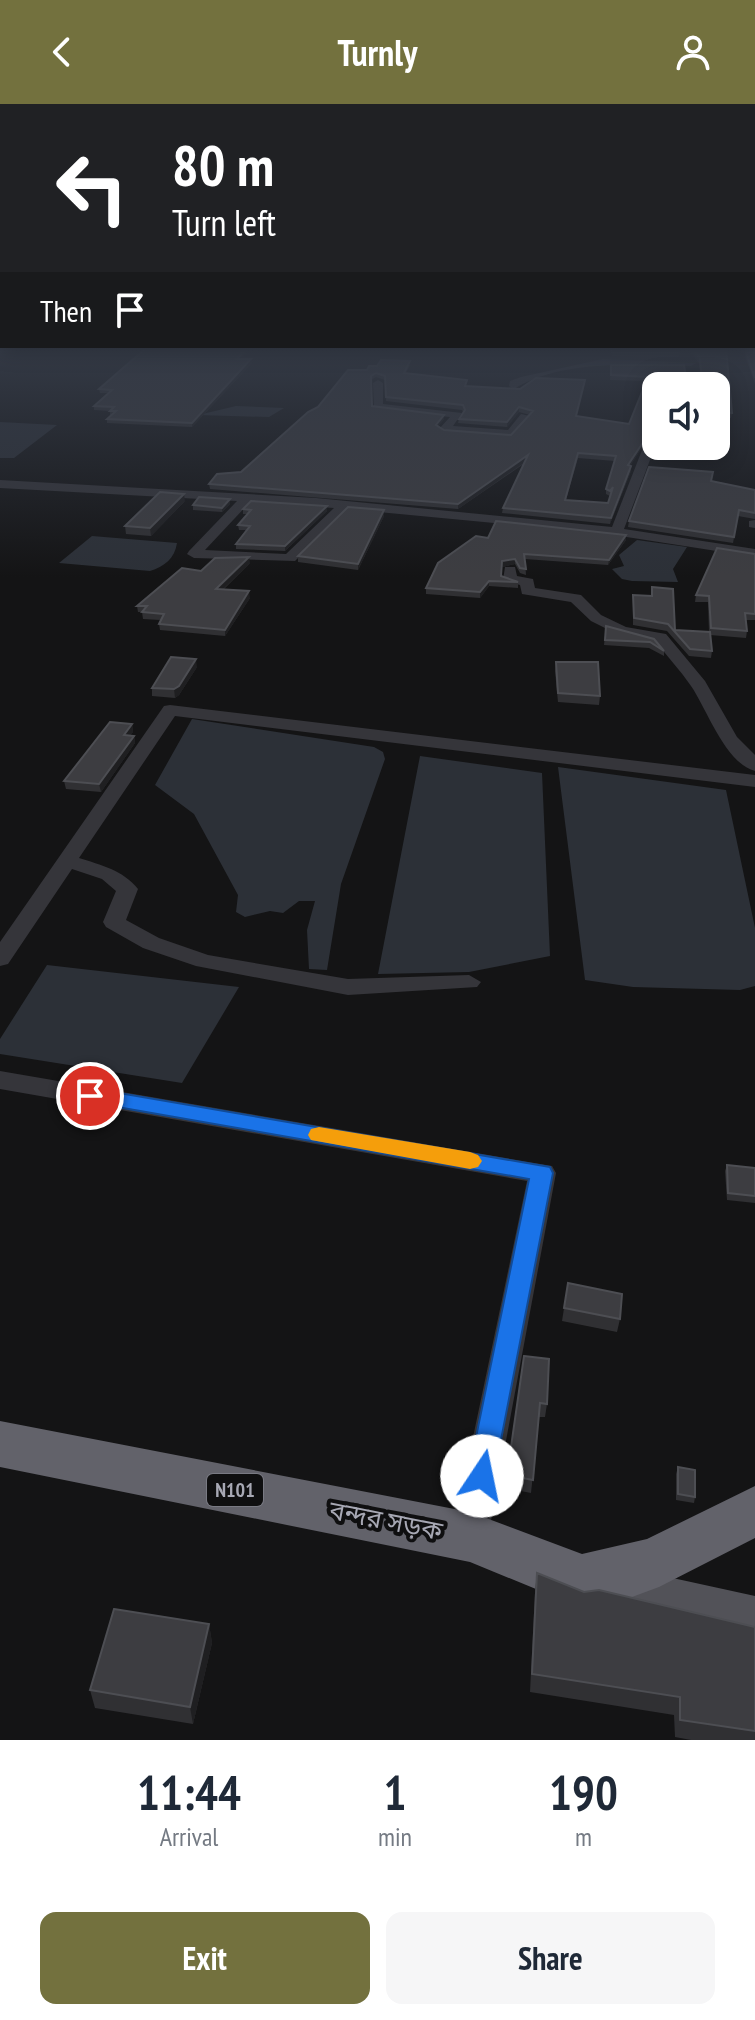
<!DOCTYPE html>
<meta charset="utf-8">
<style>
:root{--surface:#fff;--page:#f6f6f7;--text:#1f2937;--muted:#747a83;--accent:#73713e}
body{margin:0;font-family:"PT Sans Narrow","Noto Sans Bengali",sans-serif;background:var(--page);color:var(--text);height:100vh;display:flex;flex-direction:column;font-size:30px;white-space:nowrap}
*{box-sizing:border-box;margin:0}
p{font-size:26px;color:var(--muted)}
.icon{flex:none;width:44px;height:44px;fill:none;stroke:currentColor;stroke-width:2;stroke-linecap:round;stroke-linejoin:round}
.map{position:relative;height:1636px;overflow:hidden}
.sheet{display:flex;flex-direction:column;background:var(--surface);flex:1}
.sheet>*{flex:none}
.top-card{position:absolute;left:0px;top:0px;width:756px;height:244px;box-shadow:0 4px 20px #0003;background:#202124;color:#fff;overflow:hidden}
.buttons{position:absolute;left:642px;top:268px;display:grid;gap:16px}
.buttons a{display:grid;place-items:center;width:88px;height:88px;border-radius:16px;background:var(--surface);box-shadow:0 4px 20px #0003;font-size:40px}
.pin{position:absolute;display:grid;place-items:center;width:68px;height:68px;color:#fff;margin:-34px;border:4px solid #fff;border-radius:50%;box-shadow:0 2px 8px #0007}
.me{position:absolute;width:88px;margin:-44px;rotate:11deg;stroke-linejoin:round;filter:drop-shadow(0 0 6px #0008)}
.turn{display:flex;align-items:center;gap:28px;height:168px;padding:0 40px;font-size:36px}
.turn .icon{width:104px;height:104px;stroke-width:2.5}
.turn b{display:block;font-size:56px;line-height:68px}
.then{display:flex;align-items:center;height:76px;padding:0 40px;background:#0003;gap:16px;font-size:30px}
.eta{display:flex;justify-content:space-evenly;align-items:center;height:136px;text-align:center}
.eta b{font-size:48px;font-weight:800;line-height:56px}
.action{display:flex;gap:16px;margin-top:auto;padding:16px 40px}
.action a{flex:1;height:92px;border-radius:16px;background:var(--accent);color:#fff;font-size:32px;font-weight:800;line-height:92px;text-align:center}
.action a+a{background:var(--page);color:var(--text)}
header{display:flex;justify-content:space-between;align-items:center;height:104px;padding:0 40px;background:var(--accent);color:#fff;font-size:36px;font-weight:800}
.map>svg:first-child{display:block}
.water{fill:#2c3037}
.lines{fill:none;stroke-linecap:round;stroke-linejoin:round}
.minor{fill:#35353a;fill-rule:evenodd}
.major{fill:#525258;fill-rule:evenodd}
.highway{fill:#62626a;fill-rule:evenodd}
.wall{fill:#303033;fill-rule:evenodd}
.shaded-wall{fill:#1f1f21}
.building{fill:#3d3d41;stroke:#4d4e53;stroke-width:2;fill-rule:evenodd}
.route{fill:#1a73e8;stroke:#114b97;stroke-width:2}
.slow{fill:#f59e0b}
.labels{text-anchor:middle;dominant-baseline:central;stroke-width:8;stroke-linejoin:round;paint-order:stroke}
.shield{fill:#0f0f10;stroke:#797a83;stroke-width:2}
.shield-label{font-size:20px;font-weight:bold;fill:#a7a8b4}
.near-street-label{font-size:26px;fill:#a7a8b4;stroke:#0f0f10}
</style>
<header><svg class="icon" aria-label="back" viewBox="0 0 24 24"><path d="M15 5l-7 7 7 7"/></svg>Turnly<svg class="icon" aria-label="person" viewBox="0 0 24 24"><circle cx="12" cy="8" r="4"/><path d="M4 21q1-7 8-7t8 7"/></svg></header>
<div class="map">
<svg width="755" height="1636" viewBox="0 0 755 1636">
<rect width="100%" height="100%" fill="#141415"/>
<path class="water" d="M236,302L284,304L269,313L198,311Z
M0,318L57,321L14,354H0Z
M92,432L177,439C175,454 164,463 150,467L59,459Z
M637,436L687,443L673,465L678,478L632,477L622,475L612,465L624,462L619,451Z
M192,615L374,643L383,648L385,655L341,780L327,866L309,865L307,826L315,797H299L283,809L270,807L245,813L236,808L238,791L194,710L155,681Z
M420,652L542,669L550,852L469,868L378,870Z
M558,663L726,686L755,824V882L740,886L633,883L585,876Z
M47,861L239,883L182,979L0,950V935Z"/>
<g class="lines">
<path class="minor" d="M603,255L696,259L691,262C634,261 563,255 514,285L509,282L510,277L521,273Z
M378,276L383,279V300L462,309L453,322L508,326L521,310L530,312L511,333L445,328L439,325L450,313L374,305L373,279Z
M656,326V340L624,425L755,445V453L601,429L347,405L295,457L194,454L187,450L189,447L237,397L0,384V376L316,394L612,423L644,341ZM250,398L334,404L286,450L205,446Z
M755,416V424L749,423V417Z
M505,463H515L517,472L533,475L535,484L581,491L601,511L626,523L666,530L705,577L737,633L755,651V667C725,659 707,605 691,582C680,566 667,552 655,537L617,530L591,517L571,498L522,490L520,481L503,476Z
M170,601L755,671V683L175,612L79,754C101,761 123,766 138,785L126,816L159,834L208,851L348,875L469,871L481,878L477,883L348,891L196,862L143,844L106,823L103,818L116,787L102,775L72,765L8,860L0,862V838L164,602Z
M0,967L552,1062L556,1069L488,1433L483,1445L470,1450L457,1445L452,1433L527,1077L0,985Z"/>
<path class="major" d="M604,1459L755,1492V1540L587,1499L581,1482L587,1465Z"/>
<path class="highway" d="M0,1317L470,1408L582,1450L647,1435L755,1382V1434L659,1483L632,1493L582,1504L470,1458L0,1363Z"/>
</g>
<path class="wall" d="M146,244H251L241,255L252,259L192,323L107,319V315L111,311H110V307L94,306V302L108,289H100L99,285Z
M612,244L679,246V253L612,252Z
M687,244H726L732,309L731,314L716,313V282H656V323H655L630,362H631V367L610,420L502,409L503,404L525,359L458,405L210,385L209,380L241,368L318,303L367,266L377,262L410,261L406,269L467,282L520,285L585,276L576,312L629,320L646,277L610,276L611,261L687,280L699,281L701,278L699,259ZM376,273L385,276L386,297L462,306L463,308L459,315L458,319L507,323L519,308L530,311L511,331L444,326L438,322L444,315L372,302L371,276ZM578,354L615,357L606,385V390L610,392L608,399L566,396Z
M746,248H755V280L745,252Z
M755,386V415L738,412L733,439L628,423L629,417Z
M185,397L151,432L126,430L125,422Z
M230,400L222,408L193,406V401Z
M243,405L327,407L285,447L236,445V440L246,426H239L238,421L248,410H243Z
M384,412L358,466L298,458V452Z
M488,434L626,436L608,461L525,455L526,471L520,469L515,460L502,463L501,472L518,478V484L489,482L480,494L426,490V484Z
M755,450V516H746L747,527L746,534L710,531L712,547L711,554L689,552L667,527L633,521V491L651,492L652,483L675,526L709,528L708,498H695L696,491Z
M250,459L223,486L250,494L225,532L160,526L159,520L160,516L143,515L142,508H138L137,502L201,467Z
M606,522L654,535L664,547V552L649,544L604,541Z
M556,558L600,592L599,601L558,598L555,567Z
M197,563L179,591L175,594L152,592V584Z
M132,620L133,628L130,631L134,632L135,639L101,688L66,685L64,677Z
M727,1061L755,1064V1099L727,1096L725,1067Z
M568,1179L620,1215L617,1228L562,1217Z
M524,1252L547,1300L545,1313H539L531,1389L506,1384Z
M678,1363L695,1393L694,1399L676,1396V1370Z
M537,1469L584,1488L755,1523V1636H691L675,1633L674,1611L530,1588L535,1488Z
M209,1520L212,1539L193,1620L95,1604L90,1586Z"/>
<path class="shaded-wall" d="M247,244H251L237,258V255Z
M251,255L252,259L192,323V319Z
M519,303V308L507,323V318Z
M444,311V315L436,326V321Z
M655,318V323L627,367L628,361Z
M528,351V356L458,405V400Z
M631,362V367L610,420L611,414Z
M184,390L185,397L151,432L150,424Z
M230,395V400L222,408V404Z
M327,402V407L285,447V442Z
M384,406V412L358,466V460Z
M626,431V436L608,461L609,456Z
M249,453L250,459L217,491L216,485Z
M515,455V460L502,463V457Z
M489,477V482L480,494V488Z
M249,487L250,494L225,532V526Z
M196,555L197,563L179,591L175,594L174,585Z
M132,620L133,628L125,638L124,631Z
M134,632L135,639L101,688L99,680Z
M209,1520L212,1539L193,1620L190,1603Z"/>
<path class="building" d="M146,244H247L237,255H251L192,319L107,315L116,307H110L114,303L94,302L112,286L99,285Z
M612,244H678L679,249L612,248Z
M691,244H726L732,309L716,308V282H656V319L628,361L631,362L611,414L503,404L528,351L458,400L209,380L217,370L241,368L308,308L318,303L348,266H367L369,262H377L381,256L410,257L404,269L467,276L465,282L520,285L536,274L585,276L576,312L629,320L648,273L611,271V261H684L687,280L699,281L702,277L700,254ZM376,269L385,272L386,293L463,301L465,306L459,315L507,318L519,303L533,307L511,331L444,326L436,321L444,311L372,302L371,272ZM578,349L616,352L606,385L610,387L613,383L608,399L565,396Z
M746,248H755V274Z
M649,363L713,368L711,377L755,386V409L739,406L734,433L629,417Z
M160,388L184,390L150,424L125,422Z
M199,393L230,395L222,404L193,401Z
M251,397L327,402L285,442L236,440L250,422L238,421L251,406L243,405Z
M348,403L384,406L358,460L298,452Z
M496,417L626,431L609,456L524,450L526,465L520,464L515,455L502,457L501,472L518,478L489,477L480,488L426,484L438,459L476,432L488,434Z
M717,444L755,450V510L745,509L747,527L711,524L709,492L696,491Z
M249,453L216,485L249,487L225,526L159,520L164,510L142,508L147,502H137L182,464L201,467L215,454Z
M652,483L673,485L675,526L710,528L712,547L690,545L668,520L634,514L633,491L652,492Z
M606,522L654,535L664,547L650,538L605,536Z
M171,553L196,555L179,582L174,585L152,584Z
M556,558H598L600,592L558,589Z
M110,618L132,620L124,631L134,632L99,680L64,677Z
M727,1061L755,1064V1092L728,1089Z
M568,1179L622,1190L620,1215L564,1204Z
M524,1252L549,1255L547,1300L540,1299L533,1376L507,1371Z
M678,1363L695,1366V1393L678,1390Z
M537,1469L584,1488L599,1486L755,1523V1627L680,1616V1593L532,1570Z
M114,1505L209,1520L190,1603L90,1586Z"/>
<linearGradient id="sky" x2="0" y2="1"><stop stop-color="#0b0b0c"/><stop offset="0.52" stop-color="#343a46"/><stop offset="1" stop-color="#343a46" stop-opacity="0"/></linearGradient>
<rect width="755" height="473" fill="url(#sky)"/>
<path class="route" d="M90,984L550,1063L553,1069L492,1382L482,1386L472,1382L468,1372L529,1075L83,997L80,992Z"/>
<path class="slow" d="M319,1023L470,1048L478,1051L482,1057L478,1063L470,1065L311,1036L308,1031L311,1025Z"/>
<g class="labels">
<rect class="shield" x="207" y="1370" width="56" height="32" rx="6"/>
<g class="shield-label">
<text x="235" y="1386">N101</text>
</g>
<g class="near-street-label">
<text transform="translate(386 1416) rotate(11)">বন্দর সড়ক</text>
</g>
</g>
</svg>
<div class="buttons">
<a><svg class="icon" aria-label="sound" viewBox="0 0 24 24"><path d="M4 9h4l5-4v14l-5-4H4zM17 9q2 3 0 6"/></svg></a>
</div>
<div class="pin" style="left:90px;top:992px;background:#d93025"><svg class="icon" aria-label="arrive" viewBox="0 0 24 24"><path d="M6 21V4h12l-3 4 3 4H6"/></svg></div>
<svg class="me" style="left:482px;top:1372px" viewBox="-20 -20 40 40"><circle r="19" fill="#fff"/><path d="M0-13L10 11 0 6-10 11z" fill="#1a73e8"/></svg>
<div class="top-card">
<div class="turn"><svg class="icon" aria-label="left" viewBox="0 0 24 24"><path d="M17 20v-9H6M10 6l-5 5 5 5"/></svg><div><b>80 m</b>Turn left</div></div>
<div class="then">Then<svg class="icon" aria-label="arrive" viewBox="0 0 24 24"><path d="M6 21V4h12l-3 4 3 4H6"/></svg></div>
</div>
</div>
<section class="sheet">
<div class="eta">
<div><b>11:44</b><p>Arrival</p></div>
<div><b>1</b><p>min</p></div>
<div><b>190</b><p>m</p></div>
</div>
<div class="action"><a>Exit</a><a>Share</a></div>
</section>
